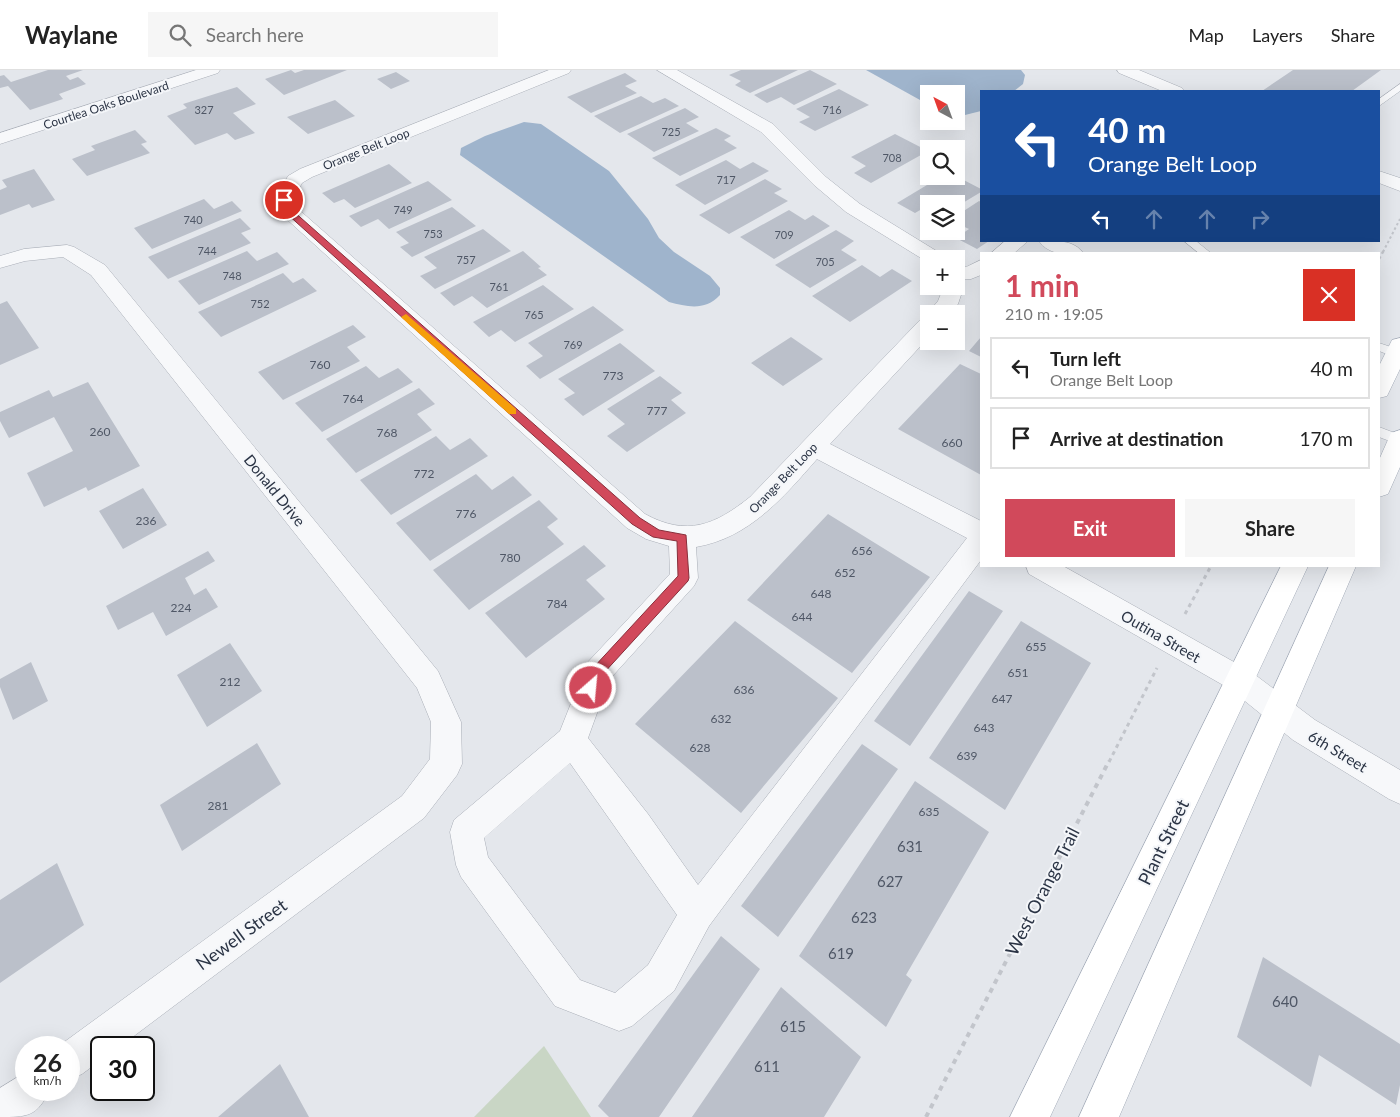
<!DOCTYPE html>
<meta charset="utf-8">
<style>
:root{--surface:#fff;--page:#f6f6f6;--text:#222;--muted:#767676;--line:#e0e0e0;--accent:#d1495b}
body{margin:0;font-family:Lato,sans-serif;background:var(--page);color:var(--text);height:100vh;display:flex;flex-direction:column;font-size:19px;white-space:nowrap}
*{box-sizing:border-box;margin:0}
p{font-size:16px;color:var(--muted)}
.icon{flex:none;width:28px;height:28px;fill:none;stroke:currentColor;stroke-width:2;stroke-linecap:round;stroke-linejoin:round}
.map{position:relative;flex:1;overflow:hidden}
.side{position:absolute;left:980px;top:182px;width:400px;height:315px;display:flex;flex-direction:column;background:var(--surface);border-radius:0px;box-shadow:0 5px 20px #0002}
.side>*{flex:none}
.hud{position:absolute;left:980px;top:20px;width:400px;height:152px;border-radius:0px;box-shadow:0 5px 20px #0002;background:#1a4fa0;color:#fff;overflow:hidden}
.needle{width:32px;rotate:319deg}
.fabs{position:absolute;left:920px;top:15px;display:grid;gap:10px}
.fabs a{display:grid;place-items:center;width:45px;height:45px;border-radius:0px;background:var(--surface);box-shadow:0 5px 20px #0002;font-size:25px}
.speed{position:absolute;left:15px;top:966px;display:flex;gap:10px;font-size:25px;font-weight:700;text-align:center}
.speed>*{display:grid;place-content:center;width:65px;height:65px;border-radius:50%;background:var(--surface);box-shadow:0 5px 20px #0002;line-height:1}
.speed small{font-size:12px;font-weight:400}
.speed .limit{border:2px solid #111;border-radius:8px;background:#fff;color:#111}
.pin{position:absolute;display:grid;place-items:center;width:42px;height:42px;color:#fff;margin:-21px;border:2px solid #fff;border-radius:50%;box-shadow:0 1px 5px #0007}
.me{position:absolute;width:55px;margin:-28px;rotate:27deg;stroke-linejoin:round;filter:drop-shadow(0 0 4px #0008)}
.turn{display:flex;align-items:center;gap:18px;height:105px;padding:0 25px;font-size:22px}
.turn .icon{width:65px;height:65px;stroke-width:2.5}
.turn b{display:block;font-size:35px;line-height:42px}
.lanes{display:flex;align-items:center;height:48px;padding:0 25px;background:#0003;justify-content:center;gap:25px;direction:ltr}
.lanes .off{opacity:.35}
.round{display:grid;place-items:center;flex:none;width:52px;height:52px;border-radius:0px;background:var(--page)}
.head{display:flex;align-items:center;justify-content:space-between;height:85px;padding:0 25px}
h1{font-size:30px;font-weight:700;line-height:38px;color:var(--accent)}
.button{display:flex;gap:10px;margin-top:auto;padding:10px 25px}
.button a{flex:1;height:58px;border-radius:0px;background:var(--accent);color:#fff;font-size:20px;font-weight:700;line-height:58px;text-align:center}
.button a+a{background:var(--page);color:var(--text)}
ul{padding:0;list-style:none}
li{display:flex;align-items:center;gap:15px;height:62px;margin:0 10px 8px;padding:0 15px;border:2px solid var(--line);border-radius:0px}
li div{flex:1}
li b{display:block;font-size:19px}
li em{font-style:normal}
header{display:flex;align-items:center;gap:30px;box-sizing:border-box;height:70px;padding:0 25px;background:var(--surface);border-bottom:1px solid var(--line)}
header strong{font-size:24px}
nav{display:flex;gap:28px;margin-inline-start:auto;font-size:18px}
.search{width:350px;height:45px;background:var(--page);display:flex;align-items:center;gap:12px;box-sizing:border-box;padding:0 18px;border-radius:0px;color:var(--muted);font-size:19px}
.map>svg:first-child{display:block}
.green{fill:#c9d6c5}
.water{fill:#9fb4cc}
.building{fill:#bbc0ca}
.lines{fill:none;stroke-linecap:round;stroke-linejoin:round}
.service-casing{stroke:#a9aeb7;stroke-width:1}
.minor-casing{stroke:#a9aeb7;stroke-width:1}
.primary-casing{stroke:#a3abb8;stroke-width:1}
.path-far3{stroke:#c2c5cb;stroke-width:2;stroke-dasharray:2.5 2.5;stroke-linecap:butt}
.path-far2{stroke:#c2c5cb;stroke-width:2.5;stroke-dasharray:3 3;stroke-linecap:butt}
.path-far1{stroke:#c2c5cb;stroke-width:3;stroke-dasharray:4 4;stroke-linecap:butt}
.path{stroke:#c2c5cb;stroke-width:4;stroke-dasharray:5 5;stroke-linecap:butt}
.service{fill:#f7f8fa;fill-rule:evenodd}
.minor{fill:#f7f8fa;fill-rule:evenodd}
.primary{fill:#fff;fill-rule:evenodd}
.route{fill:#d1495b;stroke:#882f3b}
.slow{fill:#f59e0b}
.labels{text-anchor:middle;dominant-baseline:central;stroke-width:4;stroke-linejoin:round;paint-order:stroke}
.far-number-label{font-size:11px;fill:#4f5766}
.far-street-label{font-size:12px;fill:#2b3445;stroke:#f4f6f9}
.number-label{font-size:12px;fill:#4f5766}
.street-label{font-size:15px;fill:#2b3445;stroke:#f4f6f9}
.near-number-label{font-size:15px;fill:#4f5766}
.near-street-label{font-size:18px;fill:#2b3445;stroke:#f4f6f9}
</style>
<header>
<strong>Waylane</strong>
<div class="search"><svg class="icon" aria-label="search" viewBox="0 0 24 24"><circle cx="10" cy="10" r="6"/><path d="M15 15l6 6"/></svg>Search here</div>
<nav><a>Map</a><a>Layers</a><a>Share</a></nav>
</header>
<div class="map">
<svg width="1400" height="1047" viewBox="0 0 1400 1047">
<rect width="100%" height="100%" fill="#e4e7ec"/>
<path class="green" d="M544,976L591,1047H474Z"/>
<path class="water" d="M866,0H1021L1025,5L1023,14L1014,21H981V41L957,47L956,24H929V35Z
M524,52L541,54L609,101L648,149L659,168L674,182L710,206L720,218V225C705,241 688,237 669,232L460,85L461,78L485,66Z"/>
<path class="building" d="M48,0H83L66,6L70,10L78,7L86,14L59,24L63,29L30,40L8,16L0,18V6L4,5L11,12Z
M291,0L295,3L304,0H347L284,25L265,9Z
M741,0H798L750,23L735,15L741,11L729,5Z
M810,0L837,14L794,35L781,27L767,33L754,25Z
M1293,0H1381L1352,21H1262Z
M396,2L410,11L391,19L377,9Z
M625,3L637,11L625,16L637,23L591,43L567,27Z
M237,17L256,34L233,43L255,63L235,70L227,63L195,75L167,46L187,38L183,34Z
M839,19L869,35L815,61L799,52L810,47L796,39Z
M641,26L653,33L665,28L679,36L620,63L594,46Z
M335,30L355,46L308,64L287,47Z
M685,38L699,47L686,53L699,61L654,82L627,64Z
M716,58L731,66L724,70L737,78L680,106L652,88Z
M135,60L147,72L141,74L150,83L87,106L72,89L95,80L91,76Z
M895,64L928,81L871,113L854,103L866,96L851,87Z
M726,90L740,99L753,92L769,101L705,135L675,115Z
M389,94L412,113L355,138L344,129L334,133L322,123Z
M34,99L55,130L32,138L29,134L0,145V120L7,117L2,110Z
M942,106H956L981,119V122L956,137V134H929V137L927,136L915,143L897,133Z
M765,109L782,119L774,123L788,131L729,164L699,145Z
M428,111L452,130L389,159L378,149L361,157L349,146Z
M204,129L214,139L232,131L242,141L152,179L134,158Z
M979,131L981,132V171H989L977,179L956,168L969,159L956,153V146Z
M452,137L476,156L412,187L400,177L409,173L396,162Z
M789,140L805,150L813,145L830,156L774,189L740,167Z
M240,148L251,159L241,163L251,173L168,209L148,187Z
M483,159L511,181L435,219L420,206L437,198L424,187Z
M836,160L854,171L841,180L857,190L810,218L775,195Z
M247,181L257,191L277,182L289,194L199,235L178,211Z
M523,181L541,197L538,198L547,205L487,238L472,226L454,236L440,223Z
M862,195L880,207L892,199L912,211L850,252L812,226Z
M283,203L293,213L303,208L317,221L221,267L198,242Z
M543,215L574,239L515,272L501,260L489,267L473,252Z
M7,231L39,278L0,295V234Z
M593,236L624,260L540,309L526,296L543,286L528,273Z
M353,255L366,267L347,277L360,291L283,330L258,302Z
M791,267L823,289L783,316L751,293Z
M981,267V287L969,281Z
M620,273L655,301L583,346L564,329L575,323L558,309Z
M960,294L981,304V405L898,359Z
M366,296L379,308L398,298L413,312L322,362L295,333Z
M660,306L682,323L671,330L686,343L627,382L607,366L625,354L607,339Z
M88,312L140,396L88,421L86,417L44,437L27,403L73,381L54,347L9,368L0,351V342L49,320L53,327Z
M419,318L435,334L417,344L432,360L356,403L326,369Z
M436,366L450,380L470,368L488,386L391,445L360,410Z
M476,404L492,420L513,406L532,425L430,491L396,453Z
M143,418L167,455L123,479L99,441Z
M539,430L558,449L547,457L564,474L469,540L433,500Z
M828,444L930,507L852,603L747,530Z
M584,475L606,496L586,510L605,529L526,588L485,543Z
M208,481L215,491L185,508L194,525L206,518L218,537L166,566L153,542L118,560L106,536Z
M969,521L1003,541L910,676L874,651Z
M735,551L838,628L741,743L635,654Z
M1021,551L1091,593L1005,740L929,688Z
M230,573L262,621L207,657L177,605Z
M31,592L48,631L13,650L0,617V609Z
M257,673L281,714L182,781L160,735Z
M862,674L898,699L778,867L741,836Z
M915,711L989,762L906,905L912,910L886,957L799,886Z
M57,793L84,855L0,913V830Z
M721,866L760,899L659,1047H609L598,1036Z
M1263,887L1400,974V1015L1396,1035L1319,985L1311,1017L1237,967Z
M781,917L861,987L824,1047H692Z
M280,994L309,1047H218Z"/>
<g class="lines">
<defs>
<path id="service" d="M1400,14V21L1379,36V29Z
M1184,171H1196L1212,184H1200Z
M1379,273L1400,280V289L1379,281Z
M1379,357L1400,365V375L1379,367Z"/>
<path id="minor" d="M196,0H220L218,3L0,74V63Z
M549,0H571L569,3L312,107L302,113L293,130L297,138L645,444C687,467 715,455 750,427L921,249L929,247V267L830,374L981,451V490L709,856L674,921L632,956L619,961L555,936L461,807L456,795L450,762L454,750L560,661L587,593L670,504L669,476L646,469L627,458L282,145L275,130L288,106L300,99ZM817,389L967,468L698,815L648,744L588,668L609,610L694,516L698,508L696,477C749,468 783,428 817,389ZM570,693L677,845L648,895L615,923L580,910L488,787L484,768Z
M657,0H677L773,54L826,107L860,134L943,185L946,189H929V193L846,142L814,115L761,62Z
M1117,0H1139L1182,18L1184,21H1162L1119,3Z
M1379,101L1400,108V121L1379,113Z
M1005,171H1028L1013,184H990Z
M1039,171C1055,171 1074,169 1084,184C1068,184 1049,186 1039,171Z
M67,175L74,177L105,195L438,601L461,652L462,694L457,705L424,748L118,978H101V990L82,1004L69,1010V978H56L402,726L430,689L431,652L417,618L91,205L63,187L25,191L0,198V186L24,179Z
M981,190V205L971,209L957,210L964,216L958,234L950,244H929V246L927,244L938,231L944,216H956V198L966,197Z
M1026,496H1063L1250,601L1315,650L1400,700V734L1389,729L1293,670L1230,619L1029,504Z
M26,1002V1020H49C38,1047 26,1047 0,1047V1018Z"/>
<path id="primary" d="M1400,268V299L1387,326L1379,328V296L1392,270Z
M1400,360V397L1388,424L1379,427V390L1391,363Z
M1281,496H1308L1050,1047H1010Z
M1329,496H1356L1119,1047H1079Z"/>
</defs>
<use href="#service" class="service-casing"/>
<use href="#minor" class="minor-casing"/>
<use href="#primary" class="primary-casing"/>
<path class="path-far3" d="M1383,182L1400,149"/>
<path class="path-far2" d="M1379,189L1384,180"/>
<path class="path-far1" d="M1185,544L1211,496
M1109,692L1157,598"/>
<path class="path" d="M926,1047L1109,691"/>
<use href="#service" class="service"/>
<use href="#minor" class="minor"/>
<use href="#primary" class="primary"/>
</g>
<path class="route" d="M284,128L288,130L292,140L640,448L659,460L686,465L689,508L688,511L602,605L595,622H587L585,618L593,598L678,506L677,471L653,467L632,454L286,143L280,130Z"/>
<path class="slow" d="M406,244L516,339V344H509L403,249L401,247Z"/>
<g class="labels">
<g class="far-number-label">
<text x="204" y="39">327</text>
<text x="832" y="39">716</text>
<text x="671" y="61">725</text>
<text x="892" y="87">708</text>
<text x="726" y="109">717</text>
<text x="403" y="139">749</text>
<text x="193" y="149">740</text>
<text x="433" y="163">753</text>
<text x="784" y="164">709</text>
<text x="207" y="180">744</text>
<text x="466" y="189">757</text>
<text x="825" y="191">705</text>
<text x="232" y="205">748</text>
<text x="499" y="216">761</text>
<text x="260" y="233">752</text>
<text x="534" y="244">765</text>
<text x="573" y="274">769</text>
</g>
<g class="far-street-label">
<text transform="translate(106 35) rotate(-18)">Courtlea Oaks Boulevard</text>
<text transform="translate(366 79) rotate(-22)">Orange Belt Loop</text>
<text transform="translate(783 408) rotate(-46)">Orange Belt Loop</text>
</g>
<g class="number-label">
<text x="320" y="294">760</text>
<text x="613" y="305">773</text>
<text x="353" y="328">764</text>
<text x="657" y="340">777</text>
<text x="100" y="361">260</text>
<text x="387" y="362">768</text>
<text x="952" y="372">660</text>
<text x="424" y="403">772</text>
<text x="466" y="443">776</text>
<text x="146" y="450">236</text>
<text x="862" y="480">656</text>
<text x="510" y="487">780</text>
<text x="845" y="502">652</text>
<text x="821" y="523">648</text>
<text x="557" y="533">784</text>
<text x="181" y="537">224</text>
<text x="802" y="546">644</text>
<text x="1036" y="576">655</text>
<text x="1018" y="602">651</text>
<text x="230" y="611">212</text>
<text x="744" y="619">636</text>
<text x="1002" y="628">647</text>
<text x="721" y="648">632</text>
<text x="984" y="657">643</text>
<text x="700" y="677">628</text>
<text x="967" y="685">639</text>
<text x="218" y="735">281</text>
<text x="929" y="741">635</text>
</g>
<g class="street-label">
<text transform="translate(275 420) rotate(51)">Donald Drive</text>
<text transform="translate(1161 566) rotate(30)">Outina Street</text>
<text transform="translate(1338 681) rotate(31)">6th Street</text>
</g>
<g class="near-number-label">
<text x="910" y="776">631</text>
<text x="890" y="811">627</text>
<text x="864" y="847">623</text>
<text x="841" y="883">619</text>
<text x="1285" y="931">640</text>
<text x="793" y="956">615</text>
<text x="767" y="996">611</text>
</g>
<g class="near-street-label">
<text transform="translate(1163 772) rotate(-64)">Plant Street</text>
<text transform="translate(1042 821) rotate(-63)">West Orange Trail</text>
<text transform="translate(241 864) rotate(-36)">Newell Street</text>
</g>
</g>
</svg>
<div class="fabs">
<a><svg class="needle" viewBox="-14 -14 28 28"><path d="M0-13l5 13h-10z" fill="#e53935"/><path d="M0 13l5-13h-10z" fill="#767676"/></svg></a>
<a><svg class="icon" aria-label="search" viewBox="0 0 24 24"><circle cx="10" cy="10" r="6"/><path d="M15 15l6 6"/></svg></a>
<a><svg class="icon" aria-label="layers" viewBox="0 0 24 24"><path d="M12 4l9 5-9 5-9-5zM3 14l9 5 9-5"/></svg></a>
<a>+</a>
<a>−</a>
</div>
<div class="speed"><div>26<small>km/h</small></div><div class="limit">30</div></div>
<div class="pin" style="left:284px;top:130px;background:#d93025"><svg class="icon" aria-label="arrive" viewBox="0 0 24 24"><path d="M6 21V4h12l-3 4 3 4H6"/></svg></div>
<svg class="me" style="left:591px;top:618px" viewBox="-20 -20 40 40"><circle r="17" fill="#d1495b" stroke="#fff" stroke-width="3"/><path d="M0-11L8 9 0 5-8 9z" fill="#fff"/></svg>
<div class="hud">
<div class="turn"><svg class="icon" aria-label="left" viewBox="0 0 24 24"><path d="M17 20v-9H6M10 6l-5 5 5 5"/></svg><div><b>40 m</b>Orange Belt Loop</div></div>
<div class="lanes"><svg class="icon" aria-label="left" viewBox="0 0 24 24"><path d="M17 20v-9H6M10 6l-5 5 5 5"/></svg><svg class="icon off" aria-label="ahead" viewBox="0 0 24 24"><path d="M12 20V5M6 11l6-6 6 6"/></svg><svg class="icon off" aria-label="ahead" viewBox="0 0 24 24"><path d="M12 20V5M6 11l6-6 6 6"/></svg><svg class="icon off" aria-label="right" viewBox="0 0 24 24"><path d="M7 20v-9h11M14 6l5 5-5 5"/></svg></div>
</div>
<section class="side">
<div class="head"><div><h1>1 min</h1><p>210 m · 19:05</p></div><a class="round" style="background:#d93025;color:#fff"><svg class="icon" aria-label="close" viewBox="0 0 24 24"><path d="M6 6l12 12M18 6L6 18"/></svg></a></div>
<ul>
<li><svg class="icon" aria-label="left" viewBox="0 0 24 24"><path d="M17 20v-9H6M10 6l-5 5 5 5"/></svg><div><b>Turn left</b><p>Orange Belt Loop</p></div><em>40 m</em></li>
<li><svg class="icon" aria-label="arrive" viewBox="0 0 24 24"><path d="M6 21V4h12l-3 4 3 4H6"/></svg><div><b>Arrive at destination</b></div><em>170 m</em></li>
</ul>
<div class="button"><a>Exit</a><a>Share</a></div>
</section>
</div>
